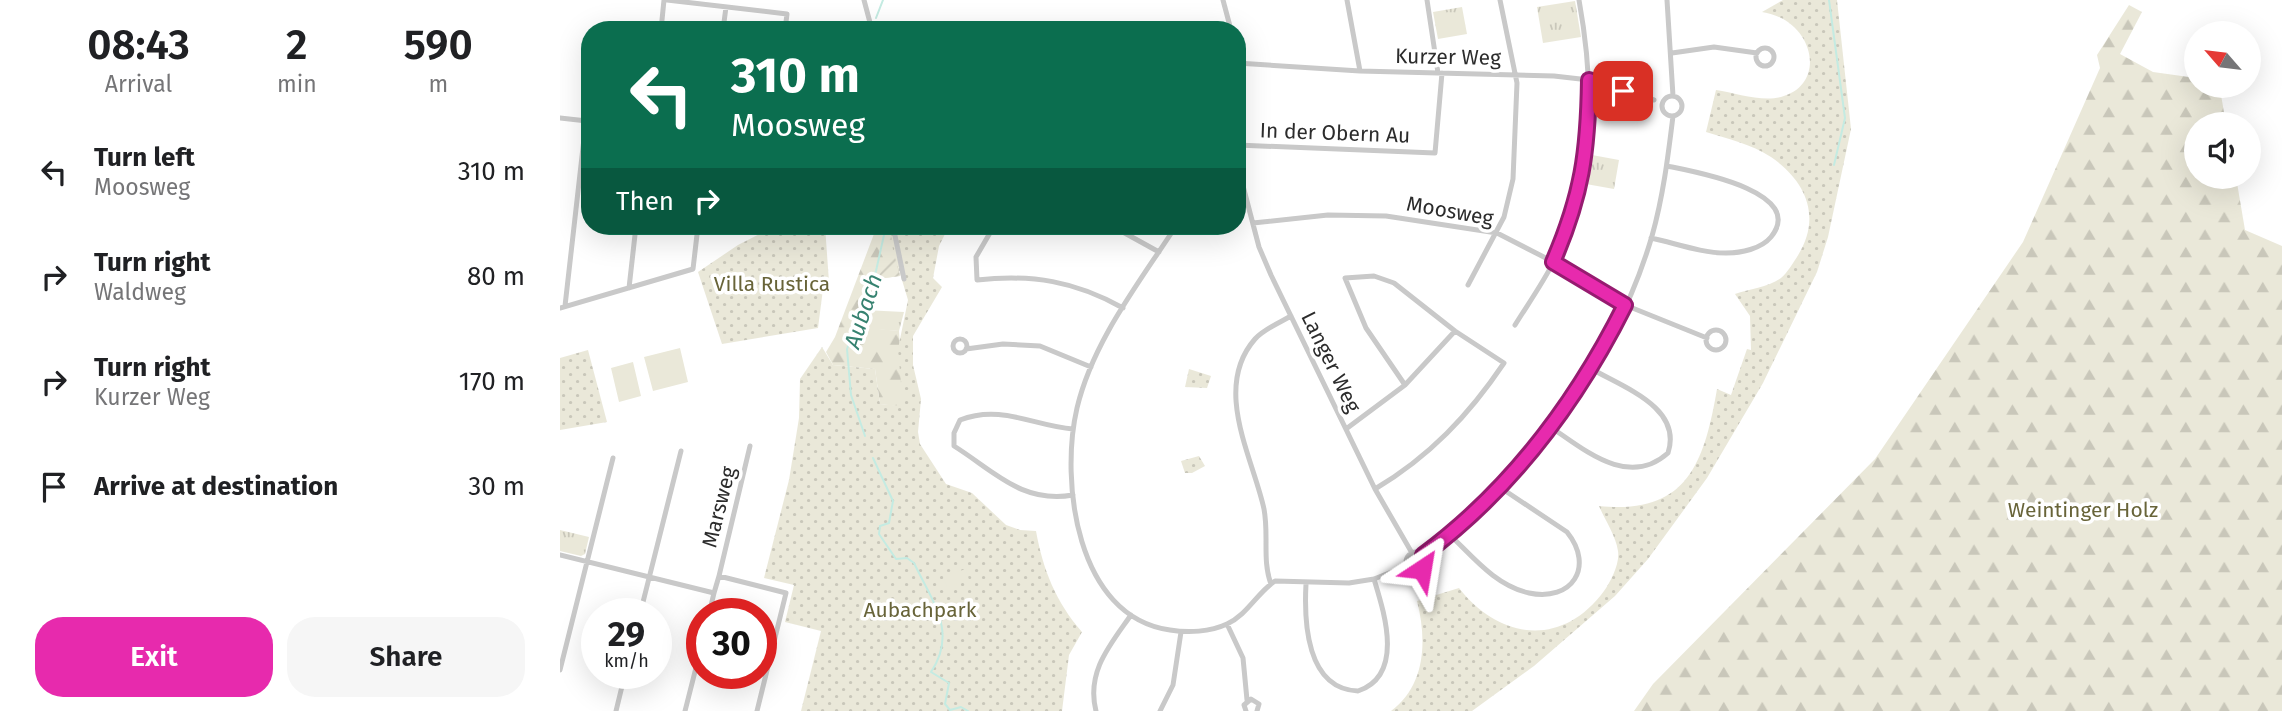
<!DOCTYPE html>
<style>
:root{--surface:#fff;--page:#f6f6f6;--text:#202124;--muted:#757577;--accent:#e72aad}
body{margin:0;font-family:"Fira Sans",sans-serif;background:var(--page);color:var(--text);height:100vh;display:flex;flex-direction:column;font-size:26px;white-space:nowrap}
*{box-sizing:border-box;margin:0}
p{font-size:23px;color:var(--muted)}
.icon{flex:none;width:38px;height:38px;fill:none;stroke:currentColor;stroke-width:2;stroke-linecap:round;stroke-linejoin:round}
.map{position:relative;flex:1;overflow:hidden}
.details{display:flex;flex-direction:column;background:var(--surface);width:560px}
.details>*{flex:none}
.guide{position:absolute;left:21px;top:21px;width:665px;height:214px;border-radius:28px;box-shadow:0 7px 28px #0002;background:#0b6e4f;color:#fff;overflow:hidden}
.needle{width:46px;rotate:298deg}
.fabs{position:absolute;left:1624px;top:21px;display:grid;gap:14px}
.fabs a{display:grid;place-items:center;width:77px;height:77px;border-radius:50%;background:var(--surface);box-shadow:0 7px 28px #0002;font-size:35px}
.speed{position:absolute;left:21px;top:598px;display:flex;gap:14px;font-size:35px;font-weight:700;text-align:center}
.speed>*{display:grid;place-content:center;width:91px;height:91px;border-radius:50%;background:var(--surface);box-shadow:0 7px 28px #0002;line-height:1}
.speed small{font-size:18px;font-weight:400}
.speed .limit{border:10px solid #d22;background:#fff;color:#111}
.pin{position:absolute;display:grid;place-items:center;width:60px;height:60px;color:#fff;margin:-30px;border-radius:14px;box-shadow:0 4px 10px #0006}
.me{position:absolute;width:77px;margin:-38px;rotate:33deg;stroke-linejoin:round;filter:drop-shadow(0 0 5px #0008)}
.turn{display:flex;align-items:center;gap:24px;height:147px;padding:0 35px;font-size:32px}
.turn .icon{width:91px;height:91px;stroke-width:2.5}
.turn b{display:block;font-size:49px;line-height:60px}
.then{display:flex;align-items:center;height:66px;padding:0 35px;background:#0003;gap:14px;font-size:26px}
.eta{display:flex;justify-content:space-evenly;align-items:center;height:119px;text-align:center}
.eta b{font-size:42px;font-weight:600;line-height:49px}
.primary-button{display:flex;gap:14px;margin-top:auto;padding:14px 35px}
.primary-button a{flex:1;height:80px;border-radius:28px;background:var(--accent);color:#fff;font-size:28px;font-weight:600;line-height:80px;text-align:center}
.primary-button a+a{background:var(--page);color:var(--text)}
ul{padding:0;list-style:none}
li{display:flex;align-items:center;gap:21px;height:105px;padding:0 35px}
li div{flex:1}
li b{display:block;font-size:26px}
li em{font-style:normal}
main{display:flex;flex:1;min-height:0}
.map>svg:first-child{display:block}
.grass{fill:url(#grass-tufts)}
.forest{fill:url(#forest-firs)}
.park{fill:url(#park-dots)}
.garden{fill:url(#garden-furrows)}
.pitch{fill:#eae8d9}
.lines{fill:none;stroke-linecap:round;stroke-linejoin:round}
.stream{stroke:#c4ebe2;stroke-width:2}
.minor{stroke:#c9c9c9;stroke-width:5}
.route-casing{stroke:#961b70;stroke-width:18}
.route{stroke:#e72aad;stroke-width:12}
.labels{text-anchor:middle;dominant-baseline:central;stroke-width:7;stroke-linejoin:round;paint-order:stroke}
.street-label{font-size:21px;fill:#2c2c2c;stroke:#fff}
.park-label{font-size:21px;fill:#686439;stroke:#fff}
.water-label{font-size:23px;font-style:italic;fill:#368270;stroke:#fff}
</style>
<main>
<section class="details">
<div class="eta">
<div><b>08:43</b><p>Arrival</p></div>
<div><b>2</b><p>min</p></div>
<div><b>590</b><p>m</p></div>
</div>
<ul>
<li><svg class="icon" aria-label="left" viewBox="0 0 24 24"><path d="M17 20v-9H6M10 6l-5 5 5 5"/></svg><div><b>Turn left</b><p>Moosweg</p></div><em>310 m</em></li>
<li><svg class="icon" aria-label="right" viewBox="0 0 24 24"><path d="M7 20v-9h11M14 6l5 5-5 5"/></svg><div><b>Turn right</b><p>Waldweg</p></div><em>80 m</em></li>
<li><svg class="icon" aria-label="right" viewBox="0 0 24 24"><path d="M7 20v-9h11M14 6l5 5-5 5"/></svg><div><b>Turn right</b><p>Kurzer Weg</p></div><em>170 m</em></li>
<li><svg class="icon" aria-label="arrive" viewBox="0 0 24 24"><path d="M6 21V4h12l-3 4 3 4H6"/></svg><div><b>Arrive at destination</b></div><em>30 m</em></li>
</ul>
<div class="primary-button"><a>Exit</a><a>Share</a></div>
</section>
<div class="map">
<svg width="1722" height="711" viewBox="0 0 1722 711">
<defs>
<pattern id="grass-tufts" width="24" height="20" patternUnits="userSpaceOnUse" patternTransform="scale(1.75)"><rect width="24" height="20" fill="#eae8d9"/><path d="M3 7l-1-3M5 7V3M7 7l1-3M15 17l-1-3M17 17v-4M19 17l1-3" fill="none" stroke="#c9c7ba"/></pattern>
<pattern id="forest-firs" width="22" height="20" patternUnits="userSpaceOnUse" patternTransform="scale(1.75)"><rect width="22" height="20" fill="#eae8d9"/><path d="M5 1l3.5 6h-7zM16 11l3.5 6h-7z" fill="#c9c7ba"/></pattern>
<pattern id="park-dots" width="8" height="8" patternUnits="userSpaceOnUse" patternTransform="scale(1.75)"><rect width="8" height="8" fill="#eae8d9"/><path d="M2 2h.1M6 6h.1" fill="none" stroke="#c9c7ba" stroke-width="1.8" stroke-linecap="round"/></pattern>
<pattern id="garden-furrows" width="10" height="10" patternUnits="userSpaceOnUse" patternTransform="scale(1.75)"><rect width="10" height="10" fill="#eae8d9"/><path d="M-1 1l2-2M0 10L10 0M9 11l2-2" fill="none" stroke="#c9c7ba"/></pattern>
</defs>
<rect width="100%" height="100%" fill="#fff"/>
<path class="grass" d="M1015,1L1021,37L983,43L977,7Z
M902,7L907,34L878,39L873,12Z
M1032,155L1059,160L1054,189L1026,184Z
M304,310L344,312L339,331L299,328Z
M0,530L29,537L25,554L21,556L0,551Z"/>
<path class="forest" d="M1569,5L1582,12L1560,54L1593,72L1636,78V86L1660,89L1666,124H1636V177H1676L1685,230L1722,246V711H1074L1093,684L1315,459L1463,242L1540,68L1537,55Z
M317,226H330L340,276L317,279L299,327L339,331L344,407L320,404L315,369L273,365L266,352L275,337Z"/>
<path class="park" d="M1223,0H1277L1291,129L1268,237L1257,272L1203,383L1147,478L1088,559L1055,596L974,666L912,711H831C866,685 867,640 857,601L899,588C940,640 1002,648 1044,591C1051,581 1060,563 1058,551C1056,536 1045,520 1039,506C1127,515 1144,464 1157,389L1171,395L1187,349L1191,350L1190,316L1175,294C1189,289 1209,287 1221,278C1228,272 1232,264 1237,257C1262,218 1247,182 1211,157C1191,144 1168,139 1146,132L1156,90C1176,93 1201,102 1221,97C1268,85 1255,20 1202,12Z
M215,226H265L269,282L268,290L263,289L258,328L162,344L138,272L178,245Z
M330,226H389L379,246L373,278L382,287L353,336V365L361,399L358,432L360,444L386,484L412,493L446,525L460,530L476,531C483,570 496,602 522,632L509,655L502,711H241L261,631L225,622L234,585L204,578L229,480L239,418L240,379L262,347L273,365L315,369L320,404L343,406L338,349L348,300L333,250Z
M28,350L47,422L0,430V358Z
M629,369L651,376L647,388L625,387Z
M639,456L645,466L632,473H625L621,461Z"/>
<path class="garden" d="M333,250L340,276L317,279Z"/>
<path class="pitch" d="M120,348L128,382L93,391L84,357Z
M73,362L81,396L59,402L51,368Z
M406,569L409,580L387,587L383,576Z"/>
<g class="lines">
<path class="stream" d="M1269,0L1285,118L1274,165
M316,18L323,0
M305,436L291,395L287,349L316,271L326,226
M313,458L333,501L329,523L320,526L319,534L336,559L347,558L354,563C372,601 398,632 371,672L389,683L385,704L390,710L401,707L408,711"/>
<path class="minor" d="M107,0L227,14L225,30
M304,0L312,30
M663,0L671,30
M787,0L800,71
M867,0L878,73
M1107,0L1113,96
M101,30L104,0
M163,30L166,7
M1196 57a9 9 0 1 1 18 0a9 9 0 1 1-18 0Z
M1112,53L1154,47L1197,53
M677,63L800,71L994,76L1029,80L1094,100
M1102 106a10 10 0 1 1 20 0a10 10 0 1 1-20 0Z
M0,118L27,121
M677,145L875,153L882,73
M677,163L699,247L711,275L815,489L852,553
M693,223L768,215L826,216L937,233L1013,272L1065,305L1147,338
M333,226L344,279
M434,226L416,257L417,280C472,274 515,281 563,308
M552,226L599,252
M616,226C579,283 533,341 517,408C500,481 516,617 610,630C628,633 650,632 667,624C687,615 697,593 715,581L789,583L814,579L847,566
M1091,238C1115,243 1141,253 1166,253C1181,253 1201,249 1211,237C1248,191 1131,171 1107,166
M908,285L944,217L953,179L957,83L940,0
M69,288L76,226
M5,306L26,121
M0,308L133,269L138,226
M955,325C968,304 983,283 994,261C1035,179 1035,88 1019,0
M1146 340a10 10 0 1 1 20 0a10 10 0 1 1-20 0Z
M393 346a7 7 0 1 1 14 0a7 7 0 1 1-14 0Z
M406,349L443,344L480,346L531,367
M992,428C1026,451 1069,488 1108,453C1123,407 1062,387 1030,368
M786,429L845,385L895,331
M815,489C869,457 909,415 944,363L895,331L834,283L814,276L785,278L806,328L845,385
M513,495C462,504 434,471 394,446V433L400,420C441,404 474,426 513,429
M890,535C913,557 936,586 969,593C1012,602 1035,567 1007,532L941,488
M846 562a10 10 0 1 1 20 0a10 10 0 1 1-20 0Z
M0,555L154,593L159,576L226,593L197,711
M863,555C967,478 1055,362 1092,236C1103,197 1108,157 1113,116
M159,576L190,446
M711,584C702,560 709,535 704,509C693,458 652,388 695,339C704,329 719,323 731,316
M746,584C744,621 746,689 798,691C845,675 824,612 814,579
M80,614L121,451
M149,614L154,593
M667,624L683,658L687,700
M0,670L53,458
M56,711L65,674
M125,711L142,644
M536,711C526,672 550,645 571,615
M600,711L613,685L621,632
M686,711L684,705L691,699L699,704L697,711"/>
</g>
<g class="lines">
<defs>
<path id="route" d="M862,569L866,561L863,555C952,489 1016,403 1065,305L993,262C1022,195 1028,152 1029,80L1063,91"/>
</defs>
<use href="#route" class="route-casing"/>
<use href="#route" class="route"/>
</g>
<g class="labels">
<g class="street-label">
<text transform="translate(888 57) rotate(1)">Kurzer Weg</text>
<text transform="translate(775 133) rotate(2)">In der Obern Au</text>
<text transform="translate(890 211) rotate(10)">Moosweg</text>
<text transform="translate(771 362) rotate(64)">Langer Weg</text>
<text transform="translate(159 507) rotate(-76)">Marsweg</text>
</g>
<g class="park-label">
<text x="212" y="284">Villa Rustica</text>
<text x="1523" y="510">Weintinger Holz</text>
<text x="360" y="610">Aubachpark</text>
</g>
<g class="water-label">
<text transform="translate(303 311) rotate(-72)">Aubach</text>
</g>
</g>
</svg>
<div class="fabs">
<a><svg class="needle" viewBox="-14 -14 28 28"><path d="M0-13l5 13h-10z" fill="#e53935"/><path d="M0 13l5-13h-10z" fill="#757577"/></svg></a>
<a><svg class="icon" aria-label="sound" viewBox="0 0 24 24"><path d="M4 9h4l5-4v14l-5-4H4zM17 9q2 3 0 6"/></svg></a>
</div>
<div class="speed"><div>29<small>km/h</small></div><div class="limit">30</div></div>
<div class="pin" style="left:1063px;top:91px;background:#d93025"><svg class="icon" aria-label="arrive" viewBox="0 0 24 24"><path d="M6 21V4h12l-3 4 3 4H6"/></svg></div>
<svg class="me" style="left:862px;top:569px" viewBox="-20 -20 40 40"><path d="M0-17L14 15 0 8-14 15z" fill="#e72aad" stroke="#fff" stroke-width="4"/></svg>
<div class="guide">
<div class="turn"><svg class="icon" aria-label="left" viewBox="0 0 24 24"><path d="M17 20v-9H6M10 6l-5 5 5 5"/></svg><div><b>310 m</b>Moosweg</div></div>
<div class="then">Then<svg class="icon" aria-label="right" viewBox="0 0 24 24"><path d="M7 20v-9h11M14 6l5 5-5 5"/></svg></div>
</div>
</div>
</main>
